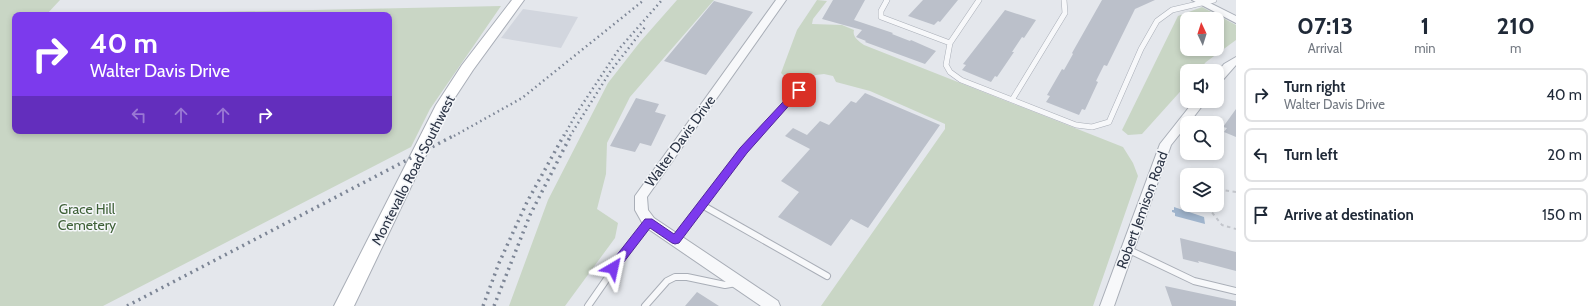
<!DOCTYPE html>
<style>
:root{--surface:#fff;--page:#f2f2f3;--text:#1f2937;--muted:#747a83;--line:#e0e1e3}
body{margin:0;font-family:Cabin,sans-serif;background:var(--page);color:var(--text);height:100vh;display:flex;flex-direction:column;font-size:15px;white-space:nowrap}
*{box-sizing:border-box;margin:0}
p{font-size:13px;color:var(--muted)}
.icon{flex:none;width:22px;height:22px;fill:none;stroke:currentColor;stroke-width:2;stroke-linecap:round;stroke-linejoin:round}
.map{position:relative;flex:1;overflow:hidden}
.panel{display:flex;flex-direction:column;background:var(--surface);width:360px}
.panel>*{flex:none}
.top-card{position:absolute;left:12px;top:12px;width:380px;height:122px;border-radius:8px;box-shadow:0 2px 6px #0003;background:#7c3aed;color:#fff;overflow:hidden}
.needle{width:26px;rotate:356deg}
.buttons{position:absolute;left:1180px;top:12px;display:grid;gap:8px}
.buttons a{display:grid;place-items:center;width:44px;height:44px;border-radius:8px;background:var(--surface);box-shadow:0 2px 6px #0003;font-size:20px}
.pin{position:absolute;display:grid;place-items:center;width:34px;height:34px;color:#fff;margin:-17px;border-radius:8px;box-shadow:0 2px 6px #0006}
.me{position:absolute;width:44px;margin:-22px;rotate:36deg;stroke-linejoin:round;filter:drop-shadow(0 0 3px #0008)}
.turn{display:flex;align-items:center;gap:14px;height:84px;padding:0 12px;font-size:18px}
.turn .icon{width:52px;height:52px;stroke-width:2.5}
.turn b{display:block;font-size:28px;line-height:34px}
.lanes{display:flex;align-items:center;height:38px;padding:0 12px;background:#0003;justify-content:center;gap:20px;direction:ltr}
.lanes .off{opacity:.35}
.eta{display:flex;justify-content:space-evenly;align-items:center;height:68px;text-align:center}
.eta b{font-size:24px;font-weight:800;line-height:28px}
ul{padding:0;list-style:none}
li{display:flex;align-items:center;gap:12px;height:54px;margin:0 8px 6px;padding:0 4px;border:2px solid var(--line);border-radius:8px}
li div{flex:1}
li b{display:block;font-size:15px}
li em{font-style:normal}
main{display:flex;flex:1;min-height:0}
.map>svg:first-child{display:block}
.built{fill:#d2d6de}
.green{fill:#c9d6c5;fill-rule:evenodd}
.water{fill:#9fb4cc}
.building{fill:#bbc0ca}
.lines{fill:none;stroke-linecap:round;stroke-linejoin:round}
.lane-far1-casing{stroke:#a9aeb7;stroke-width:6}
.lane-casing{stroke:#a9aeb7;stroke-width:8}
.street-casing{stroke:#a9aeb7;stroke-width:2}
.secondary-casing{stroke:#a9aeb7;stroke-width:2}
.path{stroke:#c2c5cb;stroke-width:2;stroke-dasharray:3.5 3.5;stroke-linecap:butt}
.lane-far1{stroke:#f7f8fa;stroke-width:5}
.lane{stroke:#f7f8fa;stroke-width:6}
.street{fill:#f7f8fa;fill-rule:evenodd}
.secondary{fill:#fff;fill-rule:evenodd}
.rail-far1{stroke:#7d8696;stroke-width:2.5;stroke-dasharray:1.5 3.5;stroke-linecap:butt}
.rail{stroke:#7d8696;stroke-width:3.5;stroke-dasharray:2 4.5;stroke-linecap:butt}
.route{fill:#7c3aed;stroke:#51269a}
.labels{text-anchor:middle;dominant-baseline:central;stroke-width:3;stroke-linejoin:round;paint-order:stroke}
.street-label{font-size:14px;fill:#2b3445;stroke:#f4f6f9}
.park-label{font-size:14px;fill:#3f6138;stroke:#f4f6f9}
</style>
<main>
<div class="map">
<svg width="1236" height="306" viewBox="0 0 1236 306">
<rect width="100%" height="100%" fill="#e4e7ec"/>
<path class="built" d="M523,9L578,17L561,48L501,38Z"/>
<path class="green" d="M0,0H60L46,15H15V131H389V15H68L501,6L430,109L411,147L103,306H0Z
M677,0H714L630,97L607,143L606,174L597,209L618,223L615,238L565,306H509L548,200L608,83L640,42Z
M817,0L827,1L813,19L812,24L842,25L854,30C852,37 859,41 864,45L1123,147L1133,163L1138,176L1093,306H821L945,129V124L870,91L836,82L833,76L824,74L816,75L796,73L783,75L781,73L797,30Z
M1202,7L1236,25V40L1206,62L1198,71H1187V84L1142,134L1128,135L1122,130L1178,16ZM1187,19H1217V49H1187Z"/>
<path class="water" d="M1174,207L1204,217L1205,224L1175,216V213L1172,212V210H1174Z"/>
<path class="building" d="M833,0H865L854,20L893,33L892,34L910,41L911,40L936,51L925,64L865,42L866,41L856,37L862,30L822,19Z
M923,0H958L940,22L938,21L934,25L908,16Z
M1102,0H1155L1135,9L1107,66L1104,65L1096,81L1098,82L1085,110L1082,109L1079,115L1046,102L1050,96L1047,95L1062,69L1064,70L1073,54L1072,53Z
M714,1L753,12L706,75L664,61Z
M1005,10L1036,20L1024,38L1022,37L1012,52H1014L997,77L995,76L991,82L962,70L966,65L963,64Z
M865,93L940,125L868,228L851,219L831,246L778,217L799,192L781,181L810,149L785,136L793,128L807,135L820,121L829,125L851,101L856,103Z
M636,98L659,104L655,112L666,115L651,146L640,143L635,152L610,146Z
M1236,109V137L1224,132L1227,128L1223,127Z
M1180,238L1236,252V271L1198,261L1199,263L1183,259Z
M1165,286L1236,301V306H1172Z
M697,292L719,306H685Z"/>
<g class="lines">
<defs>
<path id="lane-far1" d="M887,0L881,11V17L950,43
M979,0L950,43L946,65L950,72L961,80L1076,125L1092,127L1109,122L1141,49L1157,21L1172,10L1214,0
M1012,100L1065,13L1064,0
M757,136L799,90"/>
<path id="lane" d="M702,205L827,276
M675,240L743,151L758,135
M1127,249L1194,281L1236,291
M588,306L622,257L649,222
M645,306L667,281L675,277H687L725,285L736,283"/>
<path id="street" d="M776,0H786L647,197L648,210L654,218L778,301L780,306H761L644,226L635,210V196Z
M1192,0H1204L1236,16V23Z
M1236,57V65L1221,82L1217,83V73L1224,64Z
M1194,101H1206L1189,123H1187V125L1171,145L1114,306H1100L1160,144Z"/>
<path id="secondary" d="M512,0H524L473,70L450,105L354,306H334L436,105L462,65Z"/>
</defs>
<use href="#lane-far1" class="lane-far1-casing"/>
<use href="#lane" class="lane-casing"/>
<use href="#street" class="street-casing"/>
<use href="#secondary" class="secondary-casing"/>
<path class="path" d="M1236,192L1222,190L1218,209L1206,205L1222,225L1236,229"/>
<use href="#lane-far1" class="lane-far1"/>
<use href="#lane" class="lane"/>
<use href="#street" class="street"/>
<use href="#secondary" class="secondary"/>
<path class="rail-far1" d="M454,136L522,98L644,0
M564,136L576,114L619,49L662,0
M570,136L610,72L645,27"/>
<path class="rail" d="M127,306L455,135
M483,306L499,263L527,202L564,135
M494,306L530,215L571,135"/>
</g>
<path class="route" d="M799,87L803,90L802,91L747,153L679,243L675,244L672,243L650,228L617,271L613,273L609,271L608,268L609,265L645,219H652L674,234L740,148L796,88Z"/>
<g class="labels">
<g class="street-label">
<text transform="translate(680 141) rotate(-54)">Walter Davis Drive</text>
<text transform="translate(413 170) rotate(-63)">Montevallo Road Southwest</text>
<text transform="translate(1142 210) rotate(-70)">Robert Jemison Road</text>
</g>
<g class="park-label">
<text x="87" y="209">Grace Hill<tspan x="87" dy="16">Cemetery</tspan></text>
</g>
</g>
</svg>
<div class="buttons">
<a><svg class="needle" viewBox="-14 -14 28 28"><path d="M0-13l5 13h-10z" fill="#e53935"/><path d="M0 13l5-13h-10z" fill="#747a83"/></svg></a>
<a><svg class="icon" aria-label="sound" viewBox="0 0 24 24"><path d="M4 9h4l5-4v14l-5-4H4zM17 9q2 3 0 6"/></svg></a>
<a><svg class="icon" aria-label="search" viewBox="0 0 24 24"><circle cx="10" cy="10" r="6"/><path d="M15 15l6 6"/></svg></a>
<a><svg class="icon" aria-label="layers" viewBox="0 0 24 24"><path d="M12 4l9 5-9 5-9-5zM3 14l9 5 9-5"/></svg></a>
</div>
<div class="pin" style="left:799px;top:90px;background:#d93025"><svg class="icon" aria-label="arrive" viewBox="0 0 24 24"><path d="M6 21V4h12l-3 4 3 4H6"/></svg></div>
<svg class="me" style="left:613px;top:268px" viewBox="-20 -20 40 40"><path d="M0-17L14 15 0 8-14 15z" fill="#7c3aed" stroke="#fff" stroke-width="4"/></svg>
<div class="top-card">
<div class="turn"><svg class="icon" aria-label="right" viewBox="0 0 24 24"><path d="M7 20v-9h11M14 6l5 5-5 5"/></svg><div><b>40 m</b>Walter Davis Drive</div></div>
<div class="lanes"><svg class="icon off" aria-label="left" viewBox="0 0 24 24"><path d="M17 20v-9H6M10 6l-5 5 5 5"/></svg><svg class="icon off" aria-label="ahead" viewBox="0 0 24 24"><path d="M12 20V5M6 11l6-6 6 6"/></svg><svg class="icon off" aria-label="ahead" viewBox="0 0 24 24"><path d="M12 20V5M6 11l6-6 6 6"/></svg><svg class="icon" aria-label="right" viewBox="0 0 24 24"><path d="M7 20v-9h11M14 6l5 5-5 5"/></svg></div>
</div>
</div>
<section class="panel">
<div class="eta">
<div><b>07:13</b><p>Arrival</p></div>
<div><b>1</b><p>min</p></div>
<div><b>210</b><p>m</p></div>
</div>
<ul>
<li><svg class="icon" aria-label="right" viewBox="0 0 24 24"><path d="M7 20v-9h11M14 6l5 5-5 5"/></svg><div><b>Turn right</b><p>Walter Davis Drive</p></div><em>40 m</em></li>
<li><svg class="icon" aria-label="left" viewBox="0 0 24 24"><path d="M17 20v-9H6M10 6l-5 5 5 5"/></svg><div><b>Turn left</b></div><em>20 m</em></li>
<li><svg class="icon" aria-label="arrive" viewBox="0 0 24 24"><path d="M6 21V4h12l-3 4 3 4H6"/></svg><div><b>Arrive at destination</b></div><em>150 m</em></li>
</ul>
</section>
</main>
